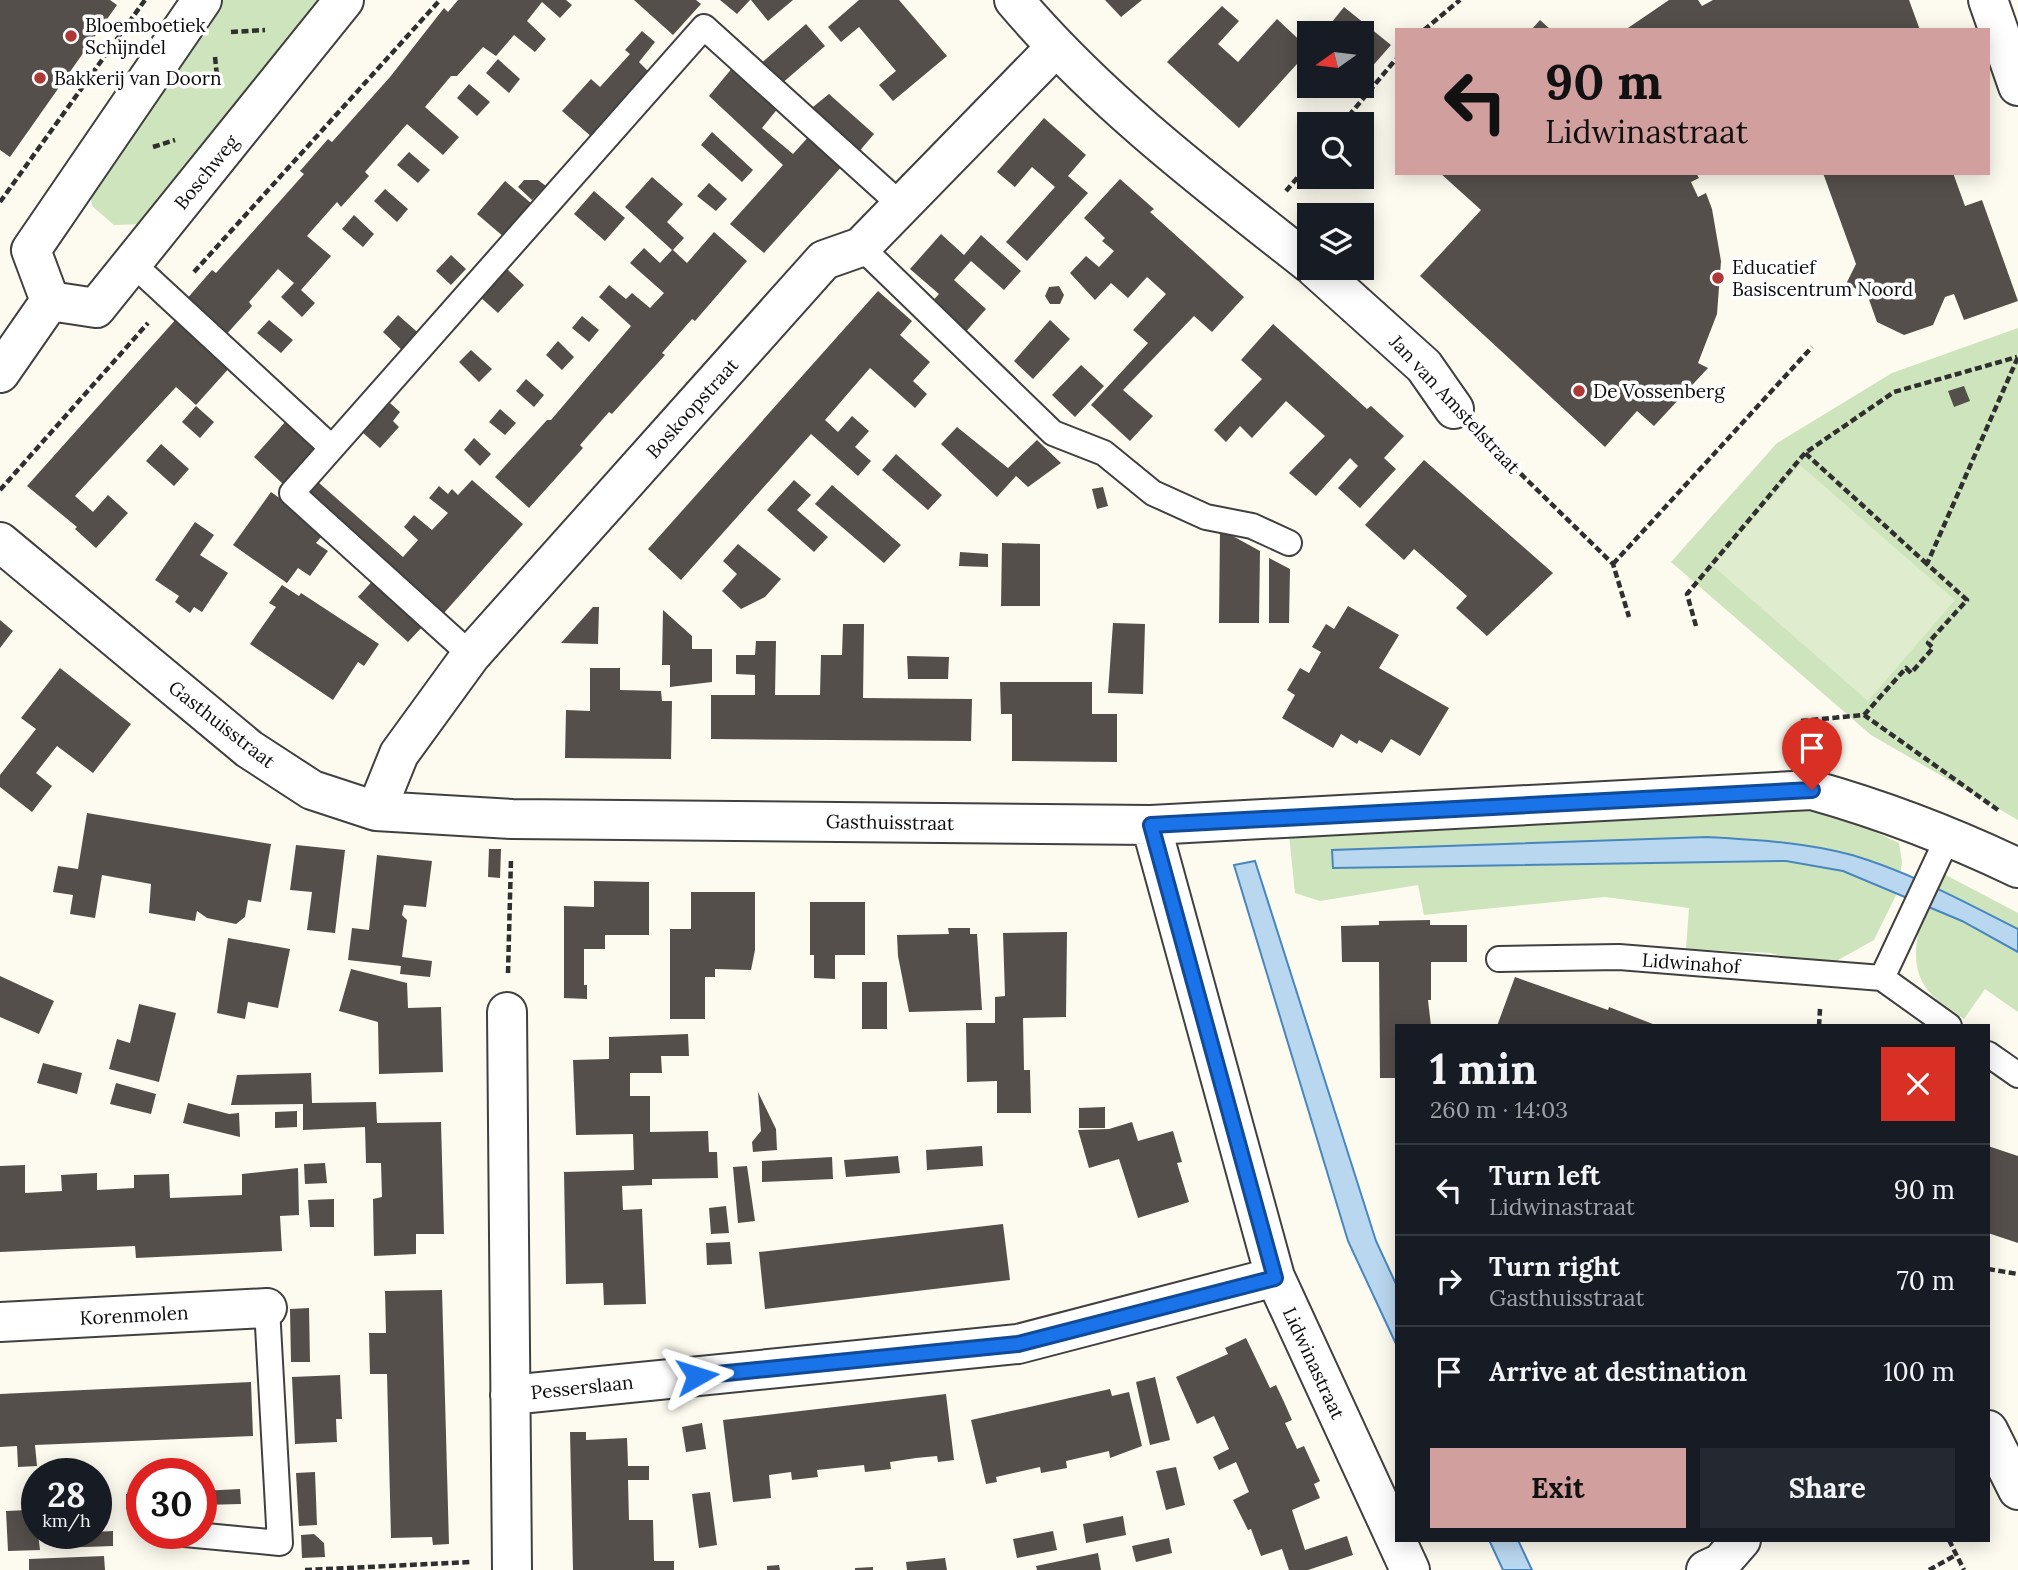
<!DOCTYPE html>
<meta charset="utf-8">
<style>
:root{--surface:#171b24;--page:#242831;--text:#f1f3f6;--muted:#9ea1a6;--line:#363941;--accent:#d29f9f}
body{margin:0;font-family:Lora,serif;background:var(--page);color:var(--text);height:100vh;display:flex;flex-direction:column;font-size:26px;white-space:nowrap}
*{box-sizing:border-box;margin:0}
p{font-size:23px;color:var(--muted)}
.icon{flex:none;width:38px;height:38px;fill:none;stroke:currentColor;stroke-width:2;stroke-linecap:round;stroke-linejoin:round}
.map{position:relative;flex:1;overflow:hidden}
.panel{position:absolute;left:1395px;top:1024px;width:595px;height:518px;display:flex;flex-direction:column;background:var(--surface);border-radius:0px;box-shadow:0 4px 18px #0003}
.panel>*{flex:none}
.hud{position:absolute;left:1395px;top:28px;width:595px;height:147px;border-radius:0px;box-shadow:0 4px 18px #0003;background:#d29f9f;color:#111;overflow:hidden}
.needle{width:46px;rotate:256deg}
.buttons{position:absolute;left:1297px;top:21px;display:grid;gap:14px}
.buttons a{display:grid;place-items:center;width:77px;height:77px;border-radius:0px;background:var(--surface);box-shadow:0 4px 18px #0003;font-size:35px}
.speed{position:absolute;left:21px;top:1458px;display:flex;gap:14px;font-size:35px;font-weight:700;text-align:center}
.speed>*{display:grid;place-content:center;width:91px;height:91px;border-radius:50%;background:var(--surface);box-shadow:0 4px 18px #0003;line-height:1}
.speed small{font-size:18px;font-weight:400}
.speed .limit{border:10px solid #d22;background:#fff;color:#111}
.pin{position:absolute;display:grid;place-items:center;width:60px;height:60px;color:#fff;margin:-72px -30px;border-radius:50% 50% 50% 0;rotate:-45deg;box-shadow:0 0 7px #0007}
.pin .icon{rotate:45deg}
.me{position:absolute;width:77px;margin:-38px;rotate:84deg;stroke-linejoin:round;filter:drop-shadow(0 0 5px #0008)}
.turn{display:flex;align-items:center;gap:24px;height:147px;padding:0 35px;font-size:32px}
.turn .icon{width:91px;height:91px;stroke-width:2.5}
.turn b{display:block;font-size:49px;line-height:60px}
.round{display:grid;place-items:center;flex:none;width:74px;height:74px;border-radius:0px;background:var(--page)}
.headline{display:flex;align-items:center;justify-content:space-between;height:119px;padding:0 35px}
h1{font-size:42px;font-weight:800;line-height:52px}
.action{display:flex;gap:14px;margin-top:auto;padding:14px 35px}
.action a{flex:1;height:80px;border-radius:0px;background:var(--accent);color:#111;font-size:28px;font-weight:800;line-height:80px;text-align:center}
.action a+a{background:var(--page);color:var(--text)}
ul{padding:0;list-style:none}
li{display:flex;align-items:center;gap:21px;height:91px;padding:0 35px;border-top:2px solid var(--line)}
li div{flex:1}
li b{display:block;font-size:26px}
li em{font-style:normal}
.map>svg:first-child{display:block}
.green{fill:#cee4bc}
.pitch{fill:#dfeccd}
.water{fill:#b9d7ef;stroke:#4887bd;stroke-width:2}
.building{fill:#544f4b}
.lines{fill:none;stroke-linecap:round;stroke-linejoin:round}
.service-casing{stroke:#404040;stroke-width:28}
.minor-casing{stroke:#404040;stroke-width:42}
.tertiary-casing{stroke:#404040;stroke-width:42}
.path{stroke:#2f2f2f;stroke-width:4.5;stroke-dasharray:7 3.5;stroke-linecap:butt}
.service{stroke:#fff;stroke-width:24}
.minor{stroke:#fff;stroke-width:38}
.tertiary{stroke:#fff;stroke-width:38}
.route-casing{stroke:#114b97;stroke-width:18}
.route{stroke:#1a73e8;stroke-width:12}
.poi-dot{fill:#ad3835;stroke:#fff;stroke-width:2.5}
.labels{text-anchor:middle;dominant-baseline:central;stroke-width:7;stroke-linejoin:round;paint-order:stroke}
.poi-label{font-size:19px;fill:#0d0d0d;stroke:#fff;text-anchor:start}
.street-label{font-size:19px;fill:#0d0d0d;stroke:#fff}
</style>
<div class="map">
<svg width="2018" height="1570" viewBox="0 0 2018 1570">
<rect width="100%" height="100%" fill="#fdfbef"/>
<path class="green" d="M219,0H332L146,224L114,225L92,206L89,182Z
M2018,328V820L1871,735L1671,562L1777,443L1892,373Z
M1812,802L1899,843L1902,862L1898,891L1874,940L1831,964H1806L1771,953L1686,949L1689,908L1605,897L1424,915L1418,885L1320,901L1295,893L1289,835L1593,821L1727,803Z
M1942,873L2018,913V1012L1985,989L1964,1019C1954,1011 1942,1005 1933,996C1898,962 1925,910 1942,873Z"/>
<path class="pitch" d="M1800,465L1955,600L1868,701L1713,566Z"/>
<path class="water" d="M1708,837C1756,840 1805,842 1852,855C1910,872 1964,902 2018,929V952L1962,921L1843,871L1786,861L1333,868L1332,850Z
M1255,861L1376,1241L1396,1284V1344L1348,1241L1234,865Z
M1489,1540H1518L1532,1570H1503Z"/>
<path class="building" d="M0,0H110L117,5L10,157L0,150Z
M458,0H566L572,5L560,18L542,2L527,21L546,39L535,52L514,35L496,56L483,47L457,76H451L425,107L459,137L443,155L407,124L365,172L369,176L341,207L337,202L307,236L331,256L301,290L315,303L302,317L281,297L294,283L278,269L249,302L252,306L224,337L185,301L212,270L216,273L304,174L300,171L328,139L332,142L390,77L444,8L448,12Z
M634,0H696L701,4L673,35Z
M720,0H750L737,14Z
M751,0H793L768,21Z
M859,0H899L947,56L893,101L879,85L896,71L859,27L841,42L828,27Z
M1105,0H1142L1121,17Z
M1669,0H1698L1702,6L1713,0H1909L1920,30H1625Z
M1222,6L1239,21L1218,44L1238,62L1277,19L1309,49V56L1306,54L1239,128L1167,62Z
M1344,7L1391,45L1362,78V33H1323Z
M1540,20L1551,30H1531Z
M806,24L825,46L780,85L758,66Z
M642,31L655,42L639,62L651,74L593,138L562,111L591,79L600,87L630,54L625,50Z
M498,59L520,79L509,93L486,73Z
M733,67L779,107L762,128L793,154L810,135L844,164L764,253L730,224L783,165L709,96Z
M469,84L490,102L477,116L457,98Z
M829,94L874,134L857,154L808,111Z
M1044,118L1086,155L1068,176L1088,193L1027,261L1006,242L1055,187L1032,167L1015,187L997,172Z
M712,132L753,170L742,182L701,145Z
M409,152L430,170L418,183L397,165Z
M1440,173H1696L1699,178L1691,182L1698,197L1706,193L1712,209L1721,261L1717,314L1698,363L1708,368L1654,426L1637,411L1605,447L1420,276L1481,210Z
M1823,173H1953L1965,206L1982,200L2018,301L1964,320L1954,294L1945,297L1933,325L1904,335L1877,322L1867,294L1846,284L1856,264Z
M652,177L683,204L667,222L684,238L673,250L687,263L714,232L747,261L695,321L692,319L662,353L665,355L612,414L609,412L580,445L583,448L529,508L495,477L547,420H551L631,326L599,297L609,285L626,299L632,293L650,308L664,293L630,263L644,248L660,263L672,250L625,207Z
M1120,179L1154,209L1150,212L1244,297L1212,332L1194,316L1123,390L1153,416L1130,441L1091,405L1148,343L1133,330L1166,294L1147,277L1128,298L1111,283L1095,300L1070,273L1086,256L1099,267L1114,251L1102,241L1105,238L1084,218Z
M524,180H538L546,186L532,200L518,187Z
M505,181L532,204L504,237L477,214Z
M709,183L727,199L716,211L697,196Z
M385,189L408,209L397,222L374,201Z
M594,191L625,218L605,241L574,214Z
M354,215L374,234L363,247L342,229Z
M941,234L964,255L981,235L1021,271L1004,290L971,261L954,280L986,309L963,335L929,305L939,294L910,269Z
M451,255L466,269L451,285L436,271Z
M507,269L524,285L498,313L480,297Z
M1059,286L1064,295L1060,304H1050L1045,296L1049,287Z
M878,291L912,321L900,335L930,362L913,381L927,394L915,408L870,368L825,420L838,432L852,416L869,431L855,447L871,461L858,476L811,434L681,580L648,549Z
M398,315L423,337L407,355L383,332Z
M582,316L599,330L589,342L572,328Z
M177,318L231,366L196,405L176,387L75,496L93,512L108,495L128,513L96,548L75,529L77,527L27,486Z
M269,320L293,340L281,353L257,333Z
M1050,320L1070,339L1033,379L1014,361Z
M1273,324L1367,409L1371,406L1404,436L1384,458L1396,469L1360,508L1338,488L1358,466L1350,458L1316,496L1289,473L1325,436L1286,401L1252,438L1240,426L1226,442L1214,430L1262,379L1241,360Z
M558,341L574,357L562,370L546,355Z
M471,350L492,369L479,382L459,362Z
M1081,365L1104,386L1075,417L1052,395Z
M526,379L544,395L534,407L516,391Z
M1964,386L1970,401L1954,407L1948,391Z
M390,403L400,412L393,421L399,427L380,448L362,432Z
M196,406L214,422L200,438L182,422Z
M500,409L516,423L505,435L489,422Z
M286,421L316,448L283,484L254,457Z
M957,427L1008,468L1037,440L1061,463L1028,487L1016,476L997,497L941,444Z
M474,438L491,454L480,466L464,450Z
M161,444L189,469L174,486L146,461Z
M896,454L942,495L928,510L882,470Z
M1424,460L1553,573L1487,636L1456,608L1467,596L1414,549L1404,560L1365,525Z
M472,480L523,524L444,613L307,494L318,482L403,557L418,540L404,527L414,515L432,530L448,513L429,498L439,486L448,494L452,489L458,495Z
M794,480L811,495L797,510L828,537L814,552L767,510Z
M832,485L901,545L884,563L815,504Z
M1103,487L1108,506L1097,509L1092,489Z
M271,492L326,531L316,543L328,551L310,576L298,568L287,583L233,545Z
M195,522L214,535L200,555L228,573L202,612L194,607L190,613L175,602L179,596L155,580Z
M1220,529L1260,551L1259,623H1219Z
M1002,543L1040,544V606H1001Z
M738,544L781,579L765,597L741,609L722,591L737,574L723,561Z
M960,552L988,554V567L959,566Z
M1269,558L1290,569L1289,623H1269Z
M376,577L426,623L408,642L358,597Z
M282,585L299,596L301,593L379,644L364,666L358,662L333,700L250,644L276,607L269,603Z
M1348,606L1399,635L1379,668L1449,708L1420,756L1391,739L1382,753L1359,740L1357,744L1341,734L1333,748L1282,718L1295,695L1287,690L1300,668L1309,673L1321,652L1312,647L1326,624L1334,629Z
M593,607H599L598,644L561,643Z
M663,610L692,636V649H712V682L670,687V665H662Z
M0,620L13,631L0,648Z
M1113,623L1145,624L1143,694L1108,693Z
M843,624H864L863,698L972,699L971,741L711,739V695H755V675L736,674V655H755L756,641H776L775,695H820L821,655H842Z
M907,656L949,657L948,679H908Z
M60,668L131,724L93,773L57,746L36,773L52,786L32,812L0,787V775L36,729L21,718Z
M590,668H620V690L661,691L662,701H672L671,759L565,758L566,710L590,711Z
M1000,682H1092V714H1117V762L1012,761V714H1001Z
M87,813L271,844L261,902L248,900L245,917L236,924L207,918L197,911L195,921L149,913L151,884L102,875L95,918L70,914L73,895L53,892L58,866L78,869Z
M296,845L345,850L335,933L307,930L312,892L290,890Z
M489,849H501L500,878L488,877Z
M377,855L432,861L426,907L404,905L402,915L407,920L402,957L432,961L430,977L400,974L401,966L348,960L352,928L369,930Z
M594,881L649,882V935H605V949H584V985H587V999L564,998V906L594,907Z
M691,892H755V950L751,970L715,969V977H705V1019H670V929H691Z
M810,902H865V955H835V979L814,978V955H810Z
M1430,920V925H1467V962H1431V1000H1428L1431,1026H1396V1078H1380L1379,962H1342L1341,926L1379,925V921Z
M948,928H970V934H977L982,1010L909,1012L898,956L897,935L949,934Z
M1067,932L1066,1017L1023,1018L1024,1070H1030L1031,1113H997V1081L967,1082L966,1023H995V997L1005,996L1003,933Z
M228,938L290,949L278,1008L248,1002L245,1019L217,1013Z
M351,969L407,983L408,1008L441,1007L443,1072L379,1074L378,1022L339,1011Z
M0,976L54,1001L39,1034L0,1017Z
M1515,977L1608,1010L1609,1007L1658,1026H1497Z
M862,982H887V1029H862Z
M139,1004L176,1013L159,1082L109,1069L117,1039L130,1043Z
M688,1034L689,1056H661L662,1073H630V1096H650V1132L708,1131L709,1152H717L718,1178L652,1179V1185L622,1186L623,1210L642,1209L646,1304L604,1305L603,1283L566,1284L564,1172L634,1170L633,1134L576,1135L573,1060L609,1059V1037Z
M43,1063L82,1073L77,1094L37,1083Z
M311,1073L312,1103L376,1102L377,1123L441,1122L444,1234H416V1254L374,1256L373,1199L382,1197L381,1163H366L365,1127L303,1130V1104L231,1105L237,1075Z
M116,1083L156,1094L151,1114L110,1104Z
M758,1092L776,1129L777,1150L753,1152L752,1142L761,1131Z
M188,1103L229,1114L239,1113L240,1137L183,1123Z
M1105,1107V1128H1079V1108Z
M297,1111V1127L275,1128V1112Z
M1132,1122L1138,1141L1173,1131L1182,1162L1177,1163L1189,1202L1138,1218L1119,1159L1089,1168L1078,1130L1109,1129Z
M982,1146L983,1166L927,1170L926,1150Z
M1988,1146L2018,1156V1243L1988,1233Z
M898,1156L900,1173L846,1177L844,1160Z
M832,1157L833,1179L762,1182V1161Z
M325,1163L327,1183L305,1184L304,1164Z
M25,1165V1193L62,1191L61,1175L97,1173V1190L134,1188V1175L169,1174L170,1198L242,1195V1174L298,1168L299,1215L280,1216L282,1251L136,1258L135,1246L0,1252V1166Z
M747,1166L755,1221L738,1223L733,1167Z
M334,1199V1227H310L308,1200Z
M726,1206L729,1233L711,1234L709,1208Z
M1003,1224L1010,1280L765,1309L759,1252Z
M730,1242L732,1264L707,1265L706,1243Z
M442,1290L449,1544L433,1545L432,1537L391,1538L387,1374H370L369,1333H386L385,1291Z
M309,1308L310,1362H291L290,1309Z
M1246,1338L1270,1388L1276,1385L1284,1402L1292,1420L1285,1423L1297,1449L1304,1446L1320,1481L1314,1484L1320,1498L1292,1510L1305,1550L1347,1536L1353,1555L1308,1570H1289L1282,1549L1261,1556L1251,1529L1248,1530L1233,1500L1249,1492L1236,1462L1219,1470L1213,1457L1229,1449L1214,1416L1197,1424L1176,1377L1228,1354L1225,1348Z
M340,1375L342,1419H336L337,1442L295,1444L292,1377Z
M1155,1377L1170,1440L1150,1445L1136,1382Z
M251,1382L253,1436L35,1445L37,1466L18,1467L17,1446L0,1447V1394Z
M1110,1389L1112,1396L1129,1392L1142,1446L1110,1458L1109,1451L1066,1461L1067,1468L1041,1473L1040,1467L996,1477L997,1482L986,1484L971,1420Z
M946,1394L954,1460L938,1462L937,1456L916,1458L890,1462L891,1469L865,1472L864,1465L817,1470L818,1477L792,1480L791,1472L769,1475L771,1498L733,1502L723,1420Z
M702,1423L706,1449L686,1452L682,1427Z
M570,1432H586V1440L627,1438L628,1466H649V1480H628L629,1520H653L654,1561H674V1570H573Z
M1176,1467L1185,1505L1166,1510L1156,1471Z
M315,1472L317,1525L299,1526L296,1473Z
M240,1489L241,1504L201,1505V1491Z
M710,1492L717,1545L699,1548L692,1494Z
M142,1493V1508L126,1509V1494Z
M29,1510V1525H37L40,1550L8,1551L6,1511Z
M1123,1516L1126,1535L1086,1543L1083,1524Z
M113,1531V1546L56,1548L55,1534Z
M1053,1531L1057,1550L1017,1558L1013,1539Z
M314,1534L324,1543L325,1557L302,1558L301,1535Z
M1169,1538L1172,1553L1136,1562L1132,1546Z
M1098,1553L1101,1570H1037L1036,1566Z
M104,1556L105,1570H29V1559Z
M945,1558L947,1570H907L906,1562Z
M779,1565L780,1570H767V1566Z
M873,1567V1570H855V1568Z"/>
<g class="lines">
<defs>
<path id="service" d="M861,247L1053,433L1104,453L1153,493L1206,517L1252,526L1289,543
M132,263L331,447
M471,655L292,493L704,27L902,206
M1499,959L1619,957L1882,978L1949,1026
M1882,978L1949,835
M1988,1054L2018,1075
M174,1533L280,1543L267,1308"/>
<path id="minor" d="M1014,0C1100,101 1205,181 1309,263
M1988,0L2018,86
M1315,268L1424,366L1454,409
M0,542L249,749L312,790L376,811L512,819L1151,825L1812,790C1883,810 1951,836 2018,868
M376,811L399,754L471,655L824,260L861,247L1055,48
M1151,825L1275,1277L1410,1570
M507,1012L512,1570
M0,1322L267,1308
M510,1395L1018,1344L1275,1277
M1988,1430L2018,1490
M1706,1570L1721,1563L1741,1540"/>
<path id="tertiary" d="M50,301L96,308L344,0
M50,301L31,250L202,0
M0,373L50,301"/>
</defs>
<use href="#service" class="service-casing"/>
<use href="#minor" class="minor-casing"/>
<use href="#tertiary" class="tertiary-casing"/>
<path class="path" d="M1424,30L1460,0
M231,32L265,30
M215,57L218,86
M1342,124L1396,59
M153,147L175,140
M1286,191L1309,164
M0,202L145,0
M194,272L440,0
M1483,437L1613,564L1629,617
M0,490L148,323
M1613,564L1812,347
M1927,564L1805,453L1894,392L2017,357
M1696,626L1687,594L1805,453
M1864,715L1906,668L1911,673L1933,648L1928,643L1967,600L1927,564L2018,357
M1801,721L1864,715L1998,810
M508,973L511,859
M1819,1026L1820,1009
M1988,1269L2018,1274
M1949,1540L1964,1570
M305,1570L471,1562
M1929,1570L1956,1555"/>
<use href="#service" class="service"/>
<use href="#minor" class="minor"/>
<use href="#tertiary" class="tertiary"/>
</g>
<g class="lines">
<defs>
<path id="route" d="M697,1376L1018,1344L1275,1278L1151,825L1812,790"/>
</defs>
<use href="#route" class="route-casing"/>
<use href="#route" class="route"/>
</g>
<g class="poi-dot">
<circle cx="71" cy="36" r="7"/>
<circle cx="40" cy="78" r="7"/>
<circle cx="1718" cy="278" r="7"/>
<circle cx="1579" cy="391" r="7"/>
</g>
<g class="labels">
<g class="poi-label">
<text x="85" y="25">Bloemboetiek<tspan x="85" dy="22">Schijndel</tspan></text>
<text x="54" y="78">Bakkerij van Doorn</text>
<text x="1732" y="267">Educatief<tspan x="1732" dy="22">Basiscentrum Noord</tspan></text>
<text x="1593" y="391">De Vossenberg</text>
</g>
<g class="street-label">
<text transform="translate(206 172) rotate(-51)">Boschweg</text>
<text transform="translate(1455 404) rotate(47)">Jan van Amstelstraat</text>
<text transform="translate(692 408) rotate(-48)">Boskoopstraat</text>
<text transform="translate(222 724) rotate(38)">Gasthuisstraat</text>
<text transform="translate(890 822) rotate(1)">Gasthuisstraat</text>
<text transform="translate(1691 963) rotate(4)">Lidwinahof</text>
<text transform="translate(134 1315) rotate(-3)">Korenmolen</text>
<text transform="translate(1314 1363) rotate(65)">Lidwinastraat</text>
<text transform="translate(582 1387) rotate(-6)">Pesserslaan</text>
</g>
</g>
</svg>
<div class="buttons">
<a><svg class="needle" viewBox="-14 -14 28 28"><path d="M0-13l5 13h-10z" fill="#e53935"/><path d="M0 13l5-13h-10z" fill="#9ea1a6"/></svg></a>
<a><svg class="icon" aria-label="search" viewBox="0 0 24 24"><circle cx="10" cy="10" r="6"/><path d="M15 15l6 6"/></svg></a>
<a><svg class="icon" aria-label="layers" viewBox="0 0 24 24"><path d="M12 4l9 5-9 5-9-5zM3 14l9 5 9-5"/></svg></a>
</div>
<div class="speed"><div>28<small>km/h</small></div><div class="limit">30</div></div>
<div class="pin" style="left:1812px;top:790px;background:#d93025"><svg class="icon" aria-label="arrive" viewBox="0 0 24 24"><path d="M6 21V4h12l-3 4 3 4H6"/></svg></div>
<svg class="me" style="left:697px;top:1376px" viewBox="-20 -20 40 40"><path d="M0-17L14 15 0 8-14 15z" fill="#1a73e8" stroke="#fff" stroke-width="4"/></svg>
<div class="hud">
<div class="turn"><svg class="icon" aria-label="left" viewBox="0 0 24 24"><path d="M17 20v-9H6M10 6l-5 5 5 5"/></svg><div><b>90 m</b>Lidwinastraat</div></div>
</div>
<section class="panel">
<div class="headline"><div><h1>1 min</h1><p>260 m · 14:03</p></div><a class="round" style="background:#d93025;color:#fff"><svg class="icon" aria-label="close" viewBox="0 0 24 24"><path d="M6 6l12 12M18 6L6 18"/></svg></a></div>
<ul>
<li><svg class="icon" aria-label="left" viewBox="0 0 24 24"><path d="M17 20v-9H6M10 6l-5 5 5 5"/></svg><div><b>Turn left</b><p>Lidwinastraat</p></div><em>90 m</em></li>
<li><svg class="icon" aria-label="right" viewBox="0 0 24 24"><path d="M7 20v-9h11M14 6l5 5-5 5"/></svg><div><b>Turn right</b><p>Gasthuisstraat</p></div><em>70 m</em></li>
<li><svg class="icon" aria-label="arrive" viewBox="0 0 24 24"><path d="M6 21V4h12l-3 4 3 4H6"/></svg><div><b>Arrive at destination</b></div><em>100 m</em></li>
</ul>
<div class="action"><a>Exit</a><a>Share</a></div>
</section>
</div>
